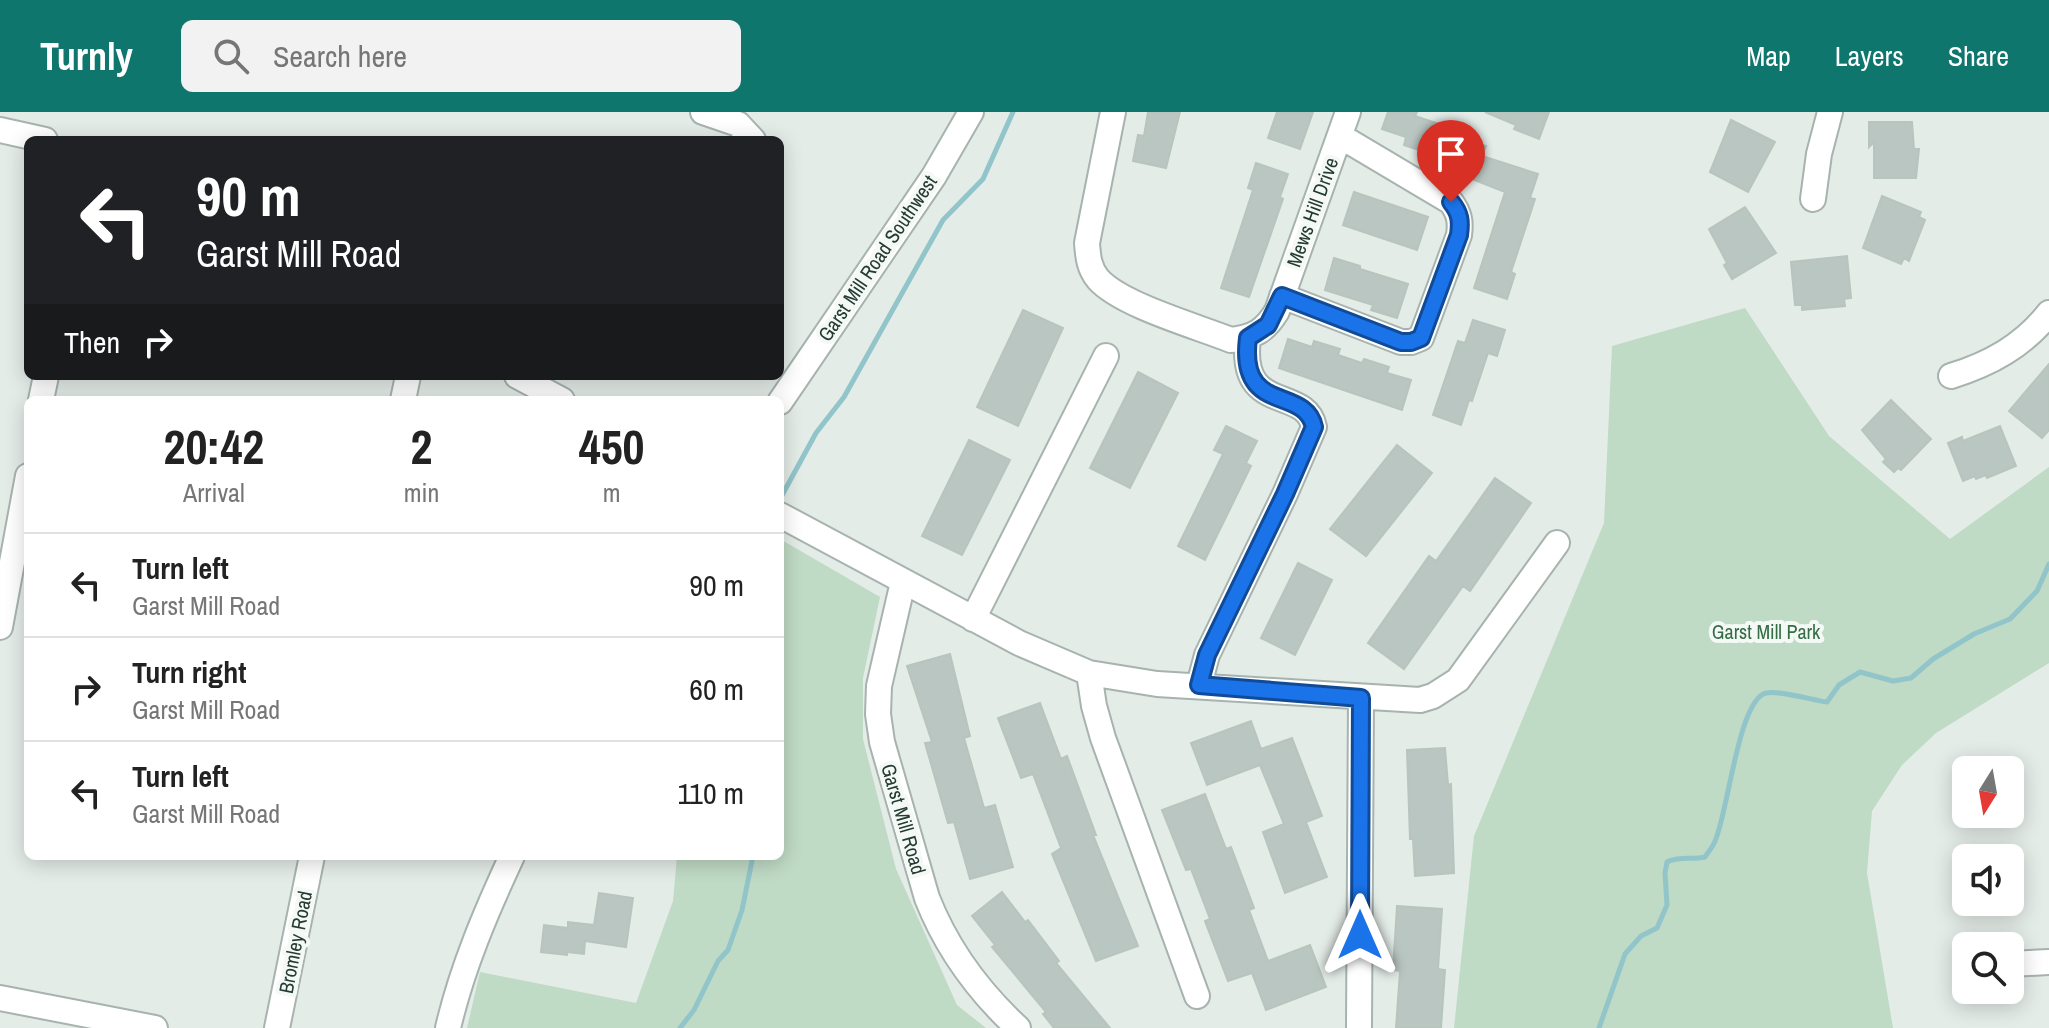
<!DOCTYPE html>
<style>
:root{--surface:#fff;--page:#f2f2f2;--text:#222;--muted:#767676;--line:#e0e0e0;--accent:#0f766e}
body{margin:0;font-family:"Archivo Narrow",sans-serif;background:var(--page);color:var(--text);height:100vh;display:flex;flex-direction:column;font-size:30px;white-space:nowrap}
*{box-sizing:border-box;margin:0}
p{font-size:26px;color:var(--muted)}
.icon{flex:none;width:44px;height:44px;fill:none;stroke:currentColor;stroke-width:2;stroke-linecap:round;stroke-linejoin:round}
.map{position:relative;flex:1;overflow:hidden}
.details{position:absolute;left:24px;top:284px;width:760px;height:464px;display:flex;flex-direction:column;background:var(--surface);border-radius:12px;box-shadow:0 4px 20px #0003}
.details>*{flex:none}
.banner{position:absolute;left:24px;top:24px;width:760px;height:244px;border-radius:12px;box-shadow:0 4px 20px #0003;background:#202124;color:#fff;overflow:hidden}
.needle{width:52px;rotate:191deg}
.buttons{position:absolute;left:1952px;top:644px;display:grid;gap:16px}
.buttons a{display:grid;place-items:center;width:72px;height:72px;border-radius:12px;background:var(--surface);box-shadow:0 4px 20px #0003;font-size:40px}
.pin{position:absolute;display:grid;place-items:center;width:68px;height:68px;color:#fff;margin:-82px -34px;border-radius:50% 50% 50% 0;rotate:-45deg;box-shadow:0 0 8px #0007}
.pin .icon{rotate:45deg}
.me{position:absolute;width:88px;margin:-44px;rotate:0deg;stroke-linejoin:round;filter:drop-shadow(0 0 6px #0008)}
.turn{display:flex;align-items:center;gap:28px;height:168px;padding:0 40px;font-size:36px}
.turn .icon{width:104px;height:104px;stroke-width:2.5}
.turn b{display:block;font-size:56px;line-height:68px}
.then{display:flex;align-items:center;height:76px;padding:0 40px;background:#0003;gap:16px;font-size:30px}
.eta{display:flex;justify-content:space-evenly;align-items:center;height:136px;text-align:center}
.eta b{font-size:48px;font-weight:800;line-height:56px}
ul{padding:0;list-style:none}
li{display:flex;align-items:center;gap:24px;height:104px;padding:0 40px;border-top:2px solid var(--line)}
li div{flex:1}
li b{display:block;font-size:30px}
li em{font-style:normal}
header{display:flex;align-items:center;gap:48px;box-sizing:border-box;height:112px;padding:0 40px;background:var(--accent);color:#fff}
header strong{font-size:38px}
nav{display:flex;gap:44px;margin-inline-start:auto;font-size:28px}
.search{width:560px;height:72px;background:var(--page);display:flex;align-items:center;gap:20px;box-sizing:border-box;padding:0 28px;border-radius:12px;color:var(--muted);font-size:30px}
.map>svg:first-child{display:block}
.green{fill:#bfdac5}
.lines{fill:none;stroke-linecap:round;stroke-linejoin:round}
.stream{stroke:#92c5ca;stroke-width:5}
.building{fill:#b9c6c1;stroke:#b7c5be;stroke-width:2}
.minor-casing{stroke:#a7b3ae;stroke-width:28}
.minor{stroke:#fff;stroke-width:24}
.route-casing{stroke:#114b97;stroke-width:20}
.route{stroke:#1a73e8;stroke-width:14}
.labels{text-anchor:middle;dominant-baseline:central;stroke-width:8;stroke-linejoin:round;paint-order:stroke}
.street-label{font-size:20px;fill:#253b34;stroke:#f4f9f6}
.park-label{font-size:20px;fill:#346e47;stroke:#f4f9f6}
</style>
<header>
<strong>Turnly</strong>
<div class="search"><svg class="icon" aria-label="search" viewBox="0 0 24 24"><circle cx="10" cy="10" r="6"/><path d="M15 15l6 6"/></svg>Search here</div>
<nav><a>Map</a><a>Layers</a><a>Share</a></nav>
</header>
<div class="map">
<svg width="2049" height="916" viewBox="0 0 2049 916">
<rect width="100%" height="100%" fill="#e4ece8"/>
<path class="green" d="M1745,196L1829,324L1950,427L2049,355V551L1936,621L1902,653L1872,699L1867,761L1893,916H1454L1474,724L1604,411L1612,234Z
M780,427L880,485L863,566V627L896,757L957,893L986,916H467L480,860L636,891L673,789L677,744H780Z"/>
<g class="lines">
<path class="stream" d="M780,387L816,321L844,285L943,108L983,67L1013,0
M680,916L694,898L718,849L728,838L742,798L753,744
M1599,916L1625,842L1641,824L1657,816L1667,793L1665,761L1667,750C1679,744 1692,748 1705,745C1708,740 1713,735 1715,729C1728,702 1738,588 1766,581C1780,578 1812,588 1827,590L1839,573L1860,560L1893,569L1911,566L1933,547L1974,522L2010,507L2037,479L2049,452"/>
</g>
<path class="building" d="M1148,0H1180L1166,56L1133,49L1138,23L1144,24Z
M1277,0H1313L1300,37L1268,26Z
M1388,0H1417L1415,4L1463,20L1462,26L1486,34L1482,44L1538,62L1530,86L1535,87L1511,160L1515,162L1507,187L1474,176L1505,80L1449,58L1452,49L1404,33L1406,25L1382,17Z
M1485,0H1549L1539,27L1514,17L1516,13Z
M1731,8L1775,30L1748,80L1710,60Z
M1869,10H1912L1914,37H1919L1916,66H1874V30L1869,35Z
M1256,51L1288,62L1280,85L1283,87L1249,185L1221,176L1253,78L1248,76Z
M1354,80L1428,105L1417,138L1343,113Z
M1882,84L1921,100L1919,105L1925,108L1909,149L1904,146L1901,152L1863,136Z
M1745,95L1776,141L1732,167L1724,153L1727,151L1709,117Z
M1847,144L1851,186L1844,187L1845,194L1802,198V193H1795L1791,150Z
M1334,146L1360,154V157L1408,172L1397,206L1371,198L1373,193L1325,178Z
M1023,198L1063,216L1018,314L977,295Z
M1473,208L1505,218L1497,244L1488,241L1472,289L1469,288L1461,313L1433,303L1458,229L1465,231Z
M1288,227L1312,235L1314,229L1340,237L1338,243L1362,251L1364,247L1389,255L1387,261L1411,268L1402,298L1279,256Z
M2049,252V318L2042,326L2009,299Z
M1138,260L1178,281L1130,376L1090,356Z
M1891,288L1931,327L1901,358L1898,356L1894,360L1883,350L1886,347L1862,318Z
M1226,314L1257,329L1246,351L1251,354L1205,448L1178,434L1223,342L1214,338Z
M2000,314L2016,354L1987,366L1986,363L1976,367L1975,364L1963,369L1948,331L1962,325L1963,329Z
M969,328L1010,348L962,443L922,424Z
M1397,333L1432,361L1366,444L1330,417Z
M1495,366L1531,391L1470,479L1463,474L1404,557L1368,531L1429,444L1436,449Z
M1298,451L1332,468L1295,543L1261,526Z
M950,542L970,624L964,626L984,696L995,693L1013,755L970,767L954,710L948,711L925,631L932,630L907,554Z
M1040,591L1061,647L1067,644L1096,723H1093L1138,834L1096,849L1052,742L1061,736L1033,662L1021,666L998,606Z
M1251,609L1261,637L1292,626L1322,704L1306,710L1327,765L1285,781L1263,720L1284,712L1260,653L1207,673L1191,631Z
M1445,636L1448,673L1451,672L1454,761L1415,764L1413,727H1410L1407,638Z
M1205,682L1226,737L1231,735L1254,796L1249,798L1268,849L1310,833L1326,875L1266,898L1252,861L1228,869L1205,809L1210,807L1191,757L1186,758L1162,698Z
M1002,780L1025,810L1028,808L1059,849L1056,851L1110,916H1054L1043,902L1046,900L992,835L995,833L972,804Z
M599,781L633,786L626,835L585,829L584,842L567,840V843L541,840L544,813L568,816V810L594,813Z
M1397,794L1442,797L1438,857L1445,858L1441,916H1396L1400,859L1393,858Z"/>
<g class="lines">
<defs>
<path id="minor" d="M703,0L738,12L753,28
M1113,0L1087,131C1088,145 1089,156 1098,167C1121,193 1196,214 1231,228C1254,225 1265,219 1277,199L1348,0
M0,18L45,28
M1813,87L1819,42L1830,0
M1282,184L1401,230H1411L1421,226L1459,123C1461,109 1459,101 1451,90L1340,24
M517,264L562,288
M1951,264C1990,252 2023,234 2049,201
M41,288L46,264
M403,288L408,264
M780,290L934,64L971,0
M780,403L1019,531L1089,561L1157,572L1420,588L1433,584L1458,568L1557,431
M903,470L879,574L878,602L882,630L927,786C947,837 978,879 1018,916
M973,507L1106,244
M0,515L28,364
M1089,561L1094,594L1103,626L1197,884
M1199,573L1207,543L1285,382L1314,315C1306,273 1238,304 1248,226
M2010,852L2049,850
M0,886L155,916
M277,916L312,744
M448,916C462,856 486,800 512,744
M1359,916L1361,586"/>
</defs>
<use href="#minor" class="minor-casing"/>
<use href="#minor" class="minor"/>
</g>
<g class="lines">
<defs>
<path id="route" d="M1360,823L1361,586L1199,573L1207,543L1285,382L1314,315C1305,273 1238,304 1248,226L1268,213L1282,184L1401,230H1411L1421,226L1459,123C1461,109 1460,101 1451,90"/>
</defs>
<use href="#route" class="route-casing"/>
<use href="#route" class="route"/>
</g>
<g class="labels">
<g class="street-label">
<text transform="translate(1312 100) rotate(-70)">Mews Hill Drive</text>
<text transform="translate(877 146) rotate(-56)">Garst Mill Road Southwest</text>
<text transform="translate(904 707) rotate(74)">Garst Mill Road</text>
<text transform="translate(295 830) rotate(-79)">Bromley Road</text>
</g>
<g class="park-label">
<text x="1766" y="519">Garst Mill Park</text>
</g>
</g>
</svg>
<div class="buttons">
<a><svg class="needle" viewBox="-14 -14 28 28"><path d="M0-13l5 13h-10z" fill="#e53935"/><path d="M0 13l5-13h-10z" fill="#767676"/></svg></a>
<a><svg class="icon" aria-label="sound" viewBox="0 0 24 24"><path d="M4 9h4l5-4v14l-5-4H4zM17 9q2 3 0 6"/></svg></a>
<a><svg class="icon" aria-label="search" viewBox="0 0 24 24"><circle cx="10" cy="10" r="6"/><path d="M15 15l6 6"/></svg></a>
</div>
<div class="pin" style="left:1451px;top:90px;background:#d93025"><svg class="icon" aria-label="arrive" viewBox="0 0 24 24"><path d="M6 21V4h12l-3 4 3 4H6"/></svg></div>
<svg class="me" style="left:1360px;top:823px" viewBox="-20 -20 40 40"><path d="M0-17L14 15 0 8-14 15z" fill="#1a73e8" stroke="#fff" stroke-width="4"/></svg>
<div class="banner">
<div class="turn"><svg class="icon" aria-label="left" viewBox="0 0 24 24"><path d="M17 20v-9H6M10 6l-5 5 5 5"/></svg><div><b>90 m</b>Garst Mill Road</div></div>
<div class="then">Then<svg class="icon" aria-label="right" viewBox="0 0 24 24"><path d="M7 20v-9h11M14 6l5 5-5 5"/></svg></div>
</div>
<section class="details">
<div class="eta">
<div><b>20:42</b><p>Arrival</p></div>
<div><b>2</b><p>min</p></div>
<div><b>450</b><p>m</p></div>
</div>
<ul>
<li><svg class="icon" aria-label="left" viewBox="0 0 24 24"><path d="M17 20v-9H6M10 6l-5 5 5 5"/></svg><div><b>Turn left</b><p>Garst Mill Road</p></div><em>90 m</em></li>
<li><svg class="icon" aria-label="right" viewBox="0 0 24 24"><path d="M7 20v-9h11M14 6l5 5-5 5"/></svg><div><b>Turn right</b><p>Garst Mill Road</p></div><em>60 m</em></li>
<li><svg class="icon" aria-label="left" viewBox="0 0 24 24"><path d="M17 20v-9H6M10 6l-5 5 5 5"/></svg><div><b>Turn left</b><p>Garst Mill Road</p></div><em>110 m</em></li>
</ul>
</section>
</div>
